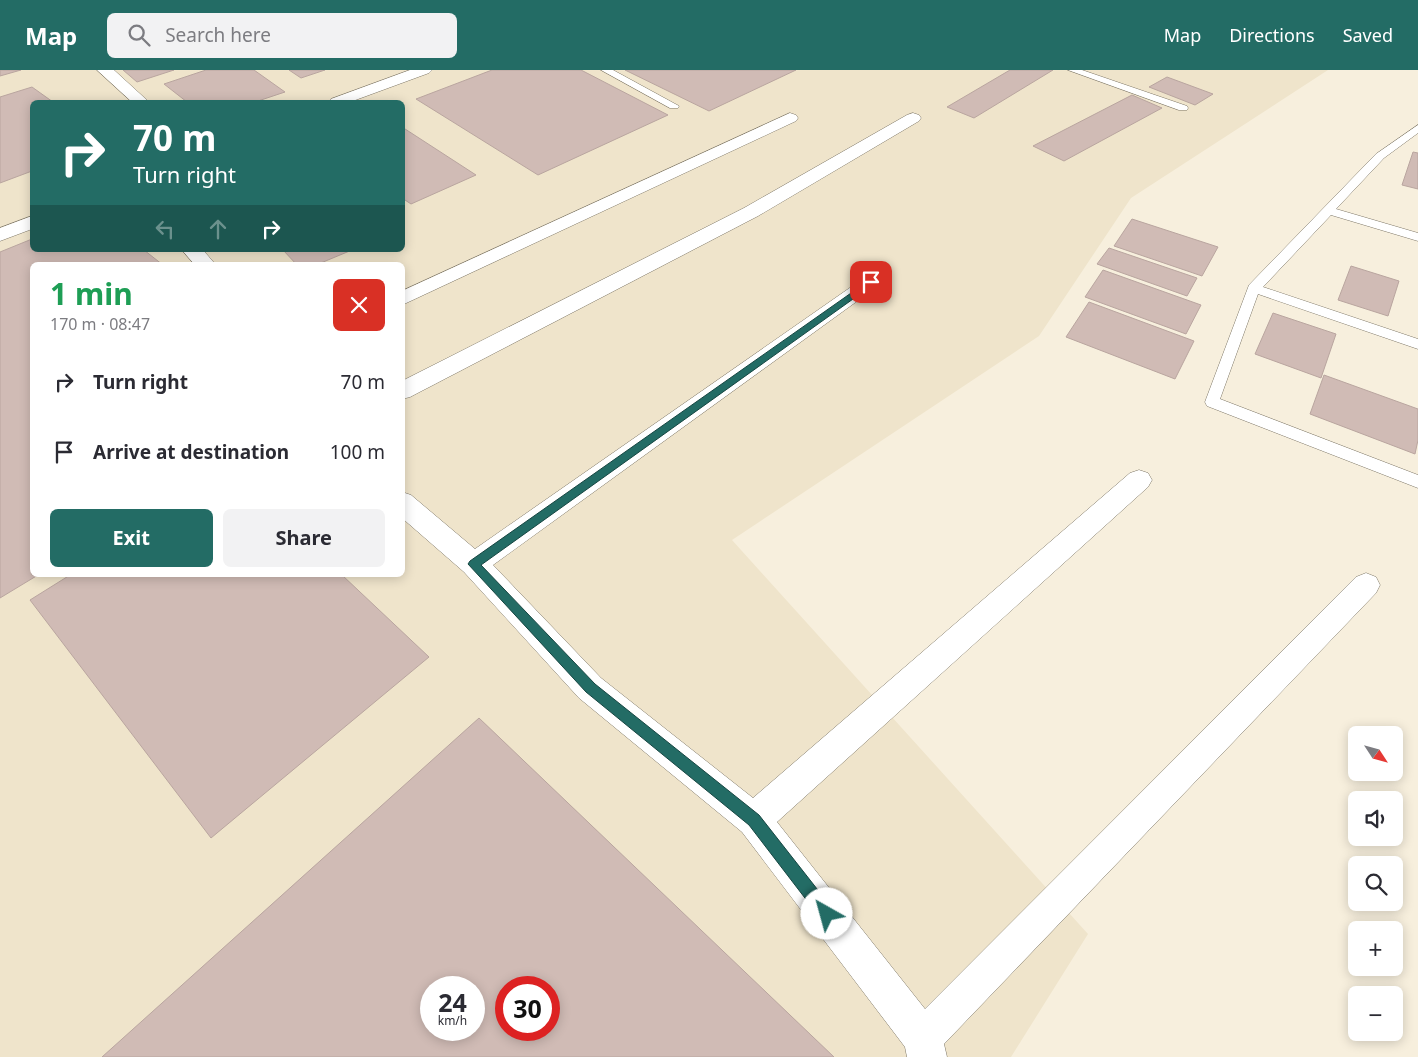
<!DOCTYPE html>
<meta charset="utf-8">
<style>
:root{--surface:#fff;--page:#f2f2f3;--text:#2b2b33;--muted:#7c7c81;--accent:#236c65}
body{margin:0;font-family:"Noto Sans",sans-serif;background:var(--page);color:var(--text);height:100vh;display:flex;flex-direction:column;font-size:19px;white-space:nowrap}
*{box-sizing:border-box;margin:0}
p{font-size:16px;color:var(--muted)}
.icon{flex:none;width:28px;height:28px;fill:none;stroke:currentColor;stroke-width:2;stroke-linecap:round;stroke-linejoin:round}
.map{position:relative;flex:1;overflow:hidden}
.drawer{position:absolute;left:30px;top:192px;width:375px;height:315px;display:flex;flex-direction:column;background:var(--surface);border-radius:8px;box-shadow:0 2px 12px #0003}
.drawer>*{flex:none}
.guide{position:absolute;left:30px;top:30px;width:375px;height:152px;border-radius:8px;box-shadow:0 2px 12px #0003;background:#236c65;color:#fff;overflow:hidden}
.needle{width:32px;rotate:126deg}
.controls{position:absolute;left:1348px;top:656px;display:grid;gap:10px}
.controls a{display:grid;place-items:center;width:55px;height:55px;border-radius:8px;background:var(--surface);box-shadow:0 2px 12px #0003;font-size:25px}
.speed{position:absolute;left:420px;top:906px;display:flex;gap:10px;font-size:25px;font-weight:700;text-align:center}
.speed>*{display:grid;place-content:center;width:65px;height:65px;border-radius:50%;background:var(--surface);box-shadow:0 2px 12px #0003;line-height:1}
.speed small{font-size:12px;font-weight:400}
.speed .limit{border:8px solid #d22;background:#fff;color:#111}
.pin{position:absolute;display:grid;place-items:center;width:42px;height:42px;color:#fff;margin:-21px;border-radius:10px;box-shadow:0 2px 8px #0006}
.me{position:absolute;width:55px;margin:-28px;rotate:322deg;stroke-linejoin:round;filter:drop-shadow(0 0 4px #0008)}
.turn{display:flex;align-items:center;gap:18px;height:105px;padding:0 20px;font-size:22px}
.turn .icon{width:65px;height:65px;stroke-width:2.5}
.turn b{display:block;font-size:35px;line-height:42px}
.lanes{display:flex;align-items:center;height:48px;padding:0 20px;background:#0003;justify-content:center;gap:25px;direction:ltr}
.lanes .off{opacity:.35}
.round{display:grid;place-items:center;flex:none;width:52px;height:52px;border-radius:8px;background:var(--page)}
.summary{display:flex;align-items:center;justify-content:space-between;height:85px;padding:0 20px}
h1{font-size:30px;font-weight:700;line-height:38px;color:#1e9e55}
.primary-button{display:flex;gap:10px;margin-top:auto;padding:10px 20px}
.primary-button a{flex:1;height:58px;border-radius:8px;background:var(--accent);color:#fff;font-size:20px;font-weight:700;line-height:58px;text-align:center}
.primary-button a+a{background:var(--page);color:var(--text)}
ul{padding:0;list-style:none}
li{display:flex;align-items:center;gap:15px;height:70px;padding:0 20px}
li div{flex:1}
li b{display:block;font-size:19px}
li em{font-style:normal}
header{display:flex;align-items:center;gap:30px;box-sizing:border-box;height:70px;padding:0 25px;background:var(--accent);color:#fff}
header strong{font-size:24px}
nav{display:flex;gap:28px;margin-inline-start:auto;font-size:18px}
.search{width:350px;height:45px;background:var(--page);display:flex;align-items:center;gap:12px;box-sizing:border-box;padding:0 18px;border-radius:8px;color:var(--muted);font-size:19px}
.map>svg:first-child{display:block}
.built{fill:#efe4cb;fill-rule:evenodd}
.building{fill:#d0bbb5;stroke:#b9a59f;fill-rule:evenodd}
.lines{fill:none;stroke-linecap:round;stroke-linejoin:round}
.lane-casing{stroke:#7e7767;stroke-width:1}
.street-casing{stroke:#7e7767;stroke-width:1}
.lane{fill:#fff;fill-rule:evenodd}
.street{fill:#fff;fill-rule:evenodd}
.route{fill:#236c65;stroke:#174642}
</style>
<header>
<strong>Map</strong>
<div class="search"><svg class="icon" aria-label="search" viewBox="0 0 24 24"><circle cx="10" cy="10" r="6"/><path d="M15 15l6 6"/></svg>Search here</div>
<nav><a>Map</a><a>Directions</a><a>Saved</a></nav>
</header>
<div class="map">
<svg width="1418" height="987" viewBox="0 0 1418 987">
<rect width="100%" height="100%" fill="#f7efdd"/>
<path class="built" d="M0,0H1328L1131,128L1039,266L732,470L1088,864L1011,987H0ZM32,32H402V180H32ZM32,195H402V505H32ZM431,918H474V960H431ZM506,918H549V960H506Z"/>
<path class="building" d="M0,0H21L0,6Z
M123,0H174L137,12Z
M206,0H254L285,22L255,32H187L164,14Z
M289,0H325L301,8Z
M492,0H581L668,45L538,105L416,29Z
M625,0H796L709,41Z
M1010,0H1053L974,48L947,37Z
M1167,7L1213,24L1195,35L1149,17Z
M32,17L53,32H32V101L0,113V27Z
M1132,25L1162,38L1064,91L1033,76Z
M402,57L476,105L411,134L402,128Z
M1413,82L1418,83V119L1402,115Z
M1132,149L1218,177L1202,206L1114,176Z
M32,169V180H144L163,195H32V505H38L0,528V182Z
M1109,178L1197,208L1187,226L1097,194Z
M283,180H352L316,195H297Z
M1351,196L1399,211L1388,246L1338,230Z
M1103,200L1201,235L1186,264L1085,227Z
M1089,232L1194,271L1175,309L1066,267Z
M1273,243L1336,264L1321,308L1255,284Z
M1324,305L1418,339V370L1415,384L1310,344Z
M70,505H342L429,587L211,768L30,530Z
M479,648L834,987H102ZM431,918H474V960H431ZM506,918H549V960H506Z"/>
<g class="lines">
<defs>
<path id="lane" d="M601,0H613L679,36L678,38H670Z
M1068,0H1082L1187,36L1188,38L1187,40H1179Z
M1418,55V63L1384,88L1336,139L1418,163V171L1331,145L1263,217L1418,269V279L1258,224L1220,329L1418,405V418L1207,336L1205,332L1249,215L1376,84Z"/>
<path id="street" d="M97,0H114L149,32H132Z
M410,0H432L429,3L350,32H329L331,29Z
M790,43L796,45L798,48L796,51L402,235V221Z
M913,43L919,45L921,48L919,51L758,146L410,327L402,329V311L744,138L907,45Z
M32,146V159L0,171V158Z
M182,180H203L216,195H195Z
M871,206L878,208L881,212L878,216L493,495L601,608L753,728L1130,403L1139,400L1148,403L1152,410L1148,417L777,752L925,939L1356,507L1366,503L1376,507L1380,515L1376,523L944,974L947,987H907L905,977L742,762L579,628L464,502L402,448V422L411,425L475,479L864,208Z"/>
</defs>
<use href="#lane" class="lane-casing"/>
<use href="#street" class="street-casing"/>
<use href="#lane" class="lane"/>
<use href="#street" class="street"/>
</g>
<path class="route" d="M871,209L874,210V214L481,495L595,614L759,745L832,838L834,844L832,849L827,851L821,849L749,755L586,622L468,494L470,491Z"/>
</svg>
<div class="controls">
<a><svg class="needle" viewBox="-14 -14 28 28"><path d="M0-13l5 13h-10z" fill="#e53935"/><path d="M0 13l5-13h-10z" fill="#7c7c81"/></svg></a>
<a><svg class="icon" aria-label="sound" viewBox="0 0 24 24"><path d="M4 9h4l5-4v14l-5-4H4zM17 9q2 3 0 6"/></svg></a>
<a><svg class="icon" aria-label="search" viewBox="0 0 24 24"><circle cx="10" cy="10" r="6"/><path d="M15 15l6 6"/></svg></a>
<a>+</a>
<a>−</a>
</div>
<div class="speed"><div>24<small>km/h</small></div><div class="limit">30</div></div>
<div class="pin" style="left:871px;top:212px;background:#d93025"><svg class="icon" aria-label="arrive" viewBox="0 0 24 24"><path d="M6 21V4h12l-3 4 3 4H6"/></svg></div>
<svg class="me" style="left:827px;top:844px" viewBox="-20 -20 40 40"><circle r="19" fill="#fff"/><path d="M0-13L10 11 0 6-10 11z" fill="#236c65"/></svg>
<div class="guide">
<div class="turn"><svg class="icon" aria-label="right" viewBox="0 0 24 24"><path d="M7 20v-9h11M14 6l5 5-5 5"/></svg><div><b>70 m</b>Turn right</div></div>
<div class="lanes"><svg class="icon off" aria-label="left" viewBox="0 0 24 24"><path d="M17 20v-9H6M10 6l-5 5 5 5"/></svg><svg class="icon off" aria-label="ahead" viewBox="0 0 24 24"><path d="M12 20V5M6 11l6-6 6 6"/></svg><svg class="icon" aria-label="right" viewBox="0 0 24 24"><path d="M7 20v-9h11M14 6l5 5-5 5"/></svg></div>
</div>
<section class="drawer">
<div class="summary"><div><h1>1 min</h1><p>170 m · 08:47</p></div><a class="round" style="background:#d93025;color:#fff"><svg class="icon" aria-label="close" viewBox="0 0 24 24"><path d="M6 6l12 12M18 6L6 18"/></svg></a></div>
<ul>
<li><svg class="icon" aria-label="right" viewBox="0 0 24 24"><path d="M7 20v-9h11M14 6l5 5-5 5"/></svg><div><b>Turn right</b></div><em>70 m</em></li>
<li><svg class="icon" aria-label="arrive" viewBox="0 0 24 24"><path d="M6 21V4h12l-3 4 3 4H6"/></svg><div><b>Arrive at destination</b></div><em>100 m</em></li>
</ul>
<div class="primary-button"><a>Exit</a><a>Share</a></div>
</section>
</div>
